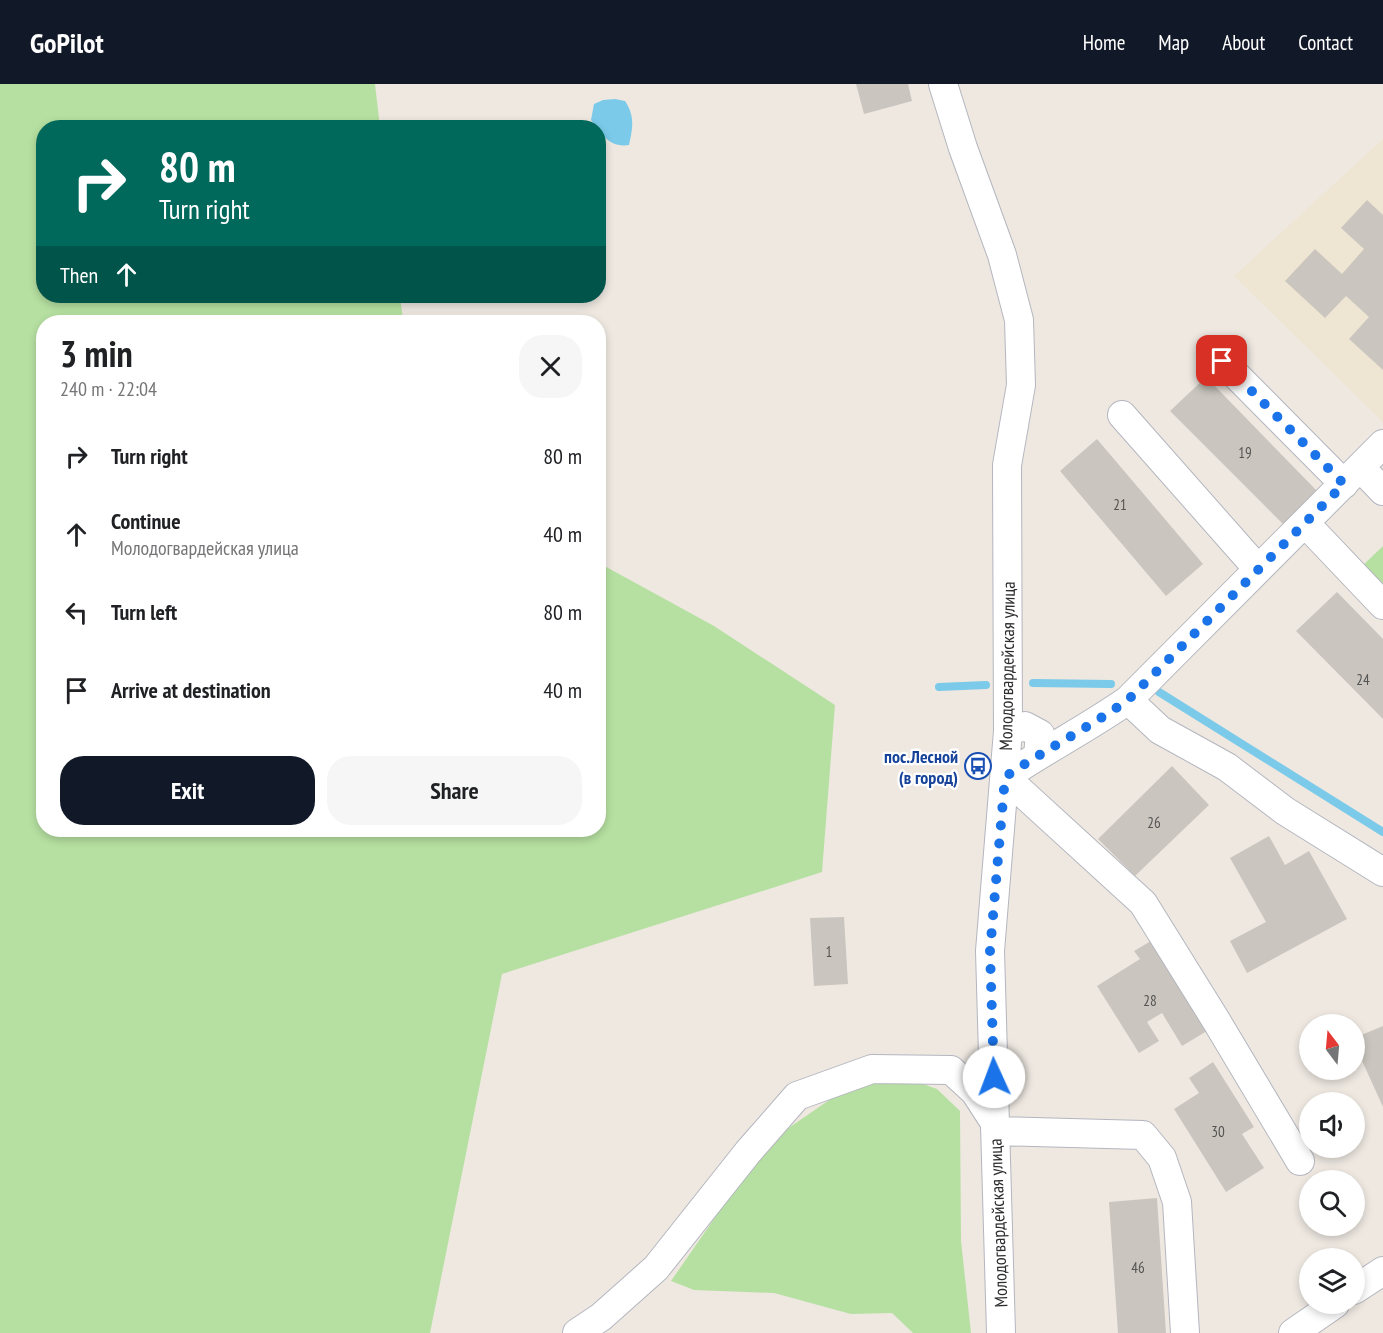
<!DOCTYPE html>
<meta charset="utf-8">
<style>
:root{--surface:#fff;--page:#f6f6f6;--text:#202124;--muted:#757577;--accent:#111827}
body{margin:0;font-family:"PT Sans Narrow",sans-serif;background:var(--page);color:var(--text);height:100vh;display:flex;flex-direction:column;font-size:22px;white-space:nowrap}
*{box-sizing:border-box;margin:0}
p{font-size:20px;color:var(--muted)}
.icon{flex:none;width:33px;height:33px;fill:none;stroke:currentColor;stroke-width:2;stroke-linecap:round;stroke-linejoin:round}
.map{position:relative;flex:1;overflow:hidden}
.details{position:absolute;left:36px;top:231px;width:570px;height:522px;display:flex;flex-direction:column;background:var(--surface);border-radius:24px;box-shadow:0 3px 9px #0003}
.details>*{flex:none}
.guide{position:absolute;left:36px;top:36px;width:570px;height:183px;border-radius:24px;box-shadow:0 3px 9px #0003;background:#00695c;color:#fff;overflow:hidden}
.needle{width:39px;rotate:344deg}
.fabs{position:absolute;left:1299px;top:930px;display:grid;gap:12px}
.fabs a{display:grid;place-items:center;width:66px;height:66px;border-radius:50%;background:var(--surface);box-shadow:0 3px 9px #0003;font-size:30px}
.pin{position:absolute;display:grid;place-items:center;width:51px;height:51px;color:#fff;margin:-26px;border-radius:12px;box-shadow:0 3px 9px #0006}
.me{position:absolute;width:66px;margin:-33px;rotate:358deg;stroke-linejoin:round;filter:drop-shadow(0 0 4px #0008)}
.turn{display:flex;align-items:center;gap:21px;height:126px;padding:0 24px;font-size:27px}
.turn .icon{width:78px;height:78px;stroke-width:2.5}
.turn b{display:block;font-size:42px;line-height:51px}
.then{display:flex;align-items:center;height:57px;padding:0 24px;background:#0003;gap:12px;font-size:22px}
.round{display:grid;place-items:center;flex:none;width:63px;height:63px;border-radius:24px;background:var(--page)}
.summary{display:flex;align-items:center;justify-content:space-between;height:102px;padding:0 24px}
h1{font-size:36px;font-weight:600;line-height:45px}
.action{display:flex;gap:12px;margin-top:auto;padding:12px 24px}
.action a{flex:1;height:69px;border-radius:24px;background:var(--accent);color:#fff;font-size:24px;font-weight:600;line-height:69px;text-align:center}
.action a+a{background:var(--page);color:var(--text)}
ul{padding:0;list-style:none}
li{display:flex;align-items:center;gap:18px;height:78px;padding:0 24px}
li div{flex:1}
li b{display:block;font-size:22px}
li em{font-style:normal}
header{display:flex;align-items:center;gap:36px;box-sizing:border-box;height:84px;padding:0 30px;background:var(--accent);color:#fff}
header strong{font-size:28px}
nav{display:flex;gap:33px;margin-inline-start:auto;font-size:21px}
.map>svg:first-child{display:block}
.education{fill:#eee5d2}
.green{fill:#b6e0a1}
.water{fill:#7bcae9}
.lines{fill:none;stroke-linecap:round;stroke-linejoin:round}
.stream{stroke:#7bcae9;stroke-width:8}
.building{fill:#cac6bf}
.minor-casing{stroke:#b4b6bf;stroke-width:30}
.minor{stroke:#fff;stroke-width:28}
.route{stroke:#1a73e8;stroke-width:10;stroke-dasharray:0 18}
.labels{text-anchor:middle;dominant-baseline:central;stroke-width:4.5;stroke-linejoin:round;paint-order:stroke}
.number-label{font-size:15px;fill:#545352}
.street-label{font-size:18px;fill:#2d2d2d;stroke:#fff}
.transit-label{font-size:18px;font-weight:bold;fill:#164399;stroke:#fff;text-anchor:end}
</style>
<header>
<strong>GoPilot</strong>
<nav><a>Home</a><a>Map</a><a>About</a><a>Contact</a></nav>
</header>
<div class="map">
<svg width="1383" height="1249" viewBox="0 0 1383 1249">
<rect width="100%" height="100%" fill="#eee8e1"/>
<path class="education" d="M1383,55V338L1234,192Z"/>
<path class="green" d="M0,0H375L380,43L44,44V212H400L403,236L44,238V746H598L599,479L714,542L835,621L822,788L502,890L430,1249H0Z
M1383,462V510L1359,485Z
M903,993L937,1005L960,1027L961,1157L971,1249H913L892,1229L851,1230L774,1209L694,1206L671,1197L741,1096L777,1052L851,1001Z"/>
<path class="water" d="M615,15L625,17C635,32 633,44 629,61C609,64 602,50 591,36L594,20L603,16Z"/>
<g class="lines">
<path class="stream" d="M1033,599L1111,600
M939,603L986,601
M1159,608L1383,748"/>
</g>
<path class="building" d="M856,0H908L912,17L864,30Z
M1367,116L1383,131V286L1349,255L1369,233L1346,212L1325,234L1285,197L1315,165L1342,190L1364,165L1341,144Z
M1206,293L1318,408L1284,441L1170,327Z
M1097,355L1203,480L1166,512L1060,387Z
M1337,508L1383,555V635L1296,547Z
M1172,682L1209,721L1135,792L1098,755Z
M1269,752L1285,781L1309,767L1347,835L1247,889L1230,857L1266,838L1230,774Z
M844,833L848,900L814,902L810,834Z
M1156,854L1207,947L1182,962L1162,929L1147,938L1159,957L1139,969L1097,902L1140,875L1134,867Z
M1383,942V1023L1354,959V954Z
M1213,978L1254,1043L1242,1050L1264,1084L1226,1108L1174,1025L1199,1009L1189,994Z
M1157,1114L1166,1249H1118L1109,1118Z"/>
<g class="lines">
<defs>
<path id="minor" d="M943,0L963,64L1002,171L1019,236L1021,301L1007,381L1008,647L990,867L1001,1249
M1222,277L1344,400
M1122,331L1258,485
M1360,383L1383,407
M1305,439L1383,521
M1128,616L1160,646L1227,683L1285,727L1383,788
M1008,647L1025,642L1040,650L1038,671
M1005,693C1045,666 1088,644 1128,616L1383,360
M1005,693L1143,819L1217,938L1300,1077
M995,1047L1143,1051L1162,1074L1177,1118L1185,1249
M1354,1206L1383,1187
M577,1249L601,1233L656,1184L748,1068L797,1012L872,985L951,986L975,1008L995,1039
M1293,1249L1335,1220"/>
</defs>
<use href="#minor" class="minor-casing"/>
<use href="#minor" class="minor"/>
</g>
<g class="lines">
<path class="route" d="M994,993L990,867L1005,693C1045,666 1088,644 1128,616L1344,400L1222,277"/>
</g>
<defs>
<symbol id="bus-ring" viewBox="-11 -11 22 22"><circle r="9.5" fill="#fff" stroke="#1a4fb4" stroke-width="1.5"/><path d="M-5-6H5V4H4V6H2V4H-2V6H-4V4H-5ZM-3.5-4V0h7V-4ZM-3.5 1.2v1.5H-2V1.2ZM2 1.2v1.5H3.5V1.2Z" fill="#1a4fb4"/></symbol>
</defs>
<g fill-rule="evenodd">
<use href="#bus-ring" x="963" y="667" width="30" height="30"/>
</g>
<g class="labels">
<g class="number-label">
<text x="1245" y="368">19</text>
<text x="1120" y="420">21</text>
<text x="1363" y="595">24</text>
<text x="1154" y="738">26</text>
<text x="829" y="867">1</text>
<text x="1150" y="916">28</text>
<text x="1218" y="1047">30</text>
<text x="1138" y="1183">46</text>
</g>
<g class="street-label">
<text transform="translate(1007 582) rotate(-89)">Молодогвардейская улица</text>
<text transform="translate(998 1139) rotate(-92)">Молодогвардейская улица</text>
</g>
<g class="transit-label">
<text x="958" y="672">пос.Лесной<tspan x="958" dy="21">(в город)</tspan></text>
</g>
</g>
</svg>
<div class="fabs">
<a><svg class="needle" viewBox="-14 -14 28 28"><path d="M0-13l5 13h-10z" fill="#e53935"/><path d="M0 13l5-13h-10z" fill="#757577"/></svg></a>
<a><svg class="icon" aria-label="sound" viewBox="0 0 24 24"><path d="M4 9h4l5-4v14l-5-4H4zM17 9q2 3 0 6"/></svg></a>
<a><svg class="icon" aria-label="search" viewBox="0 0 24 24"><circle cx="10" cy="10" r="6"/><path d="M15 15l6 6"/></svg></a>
<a><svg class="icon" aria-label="layers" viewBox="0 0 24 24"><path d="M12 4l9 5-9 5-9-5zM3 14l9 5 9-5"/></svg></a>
</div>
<div class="pin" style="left:1222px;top:277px;background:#d93025"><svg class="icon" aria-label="arrive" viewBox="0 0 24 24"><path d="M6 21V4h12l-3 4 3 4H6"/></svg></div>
<svg class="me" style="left:994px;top:993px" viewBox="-20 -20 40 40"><circle r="19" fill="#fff"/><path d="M0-13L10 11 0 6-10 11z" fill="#1a73e8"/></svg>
<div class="guide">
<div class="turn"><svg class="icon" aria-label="right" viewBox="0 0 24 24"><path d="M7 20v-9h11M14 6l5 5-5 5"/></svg><div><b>80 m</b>Turn right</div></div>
<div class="then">Then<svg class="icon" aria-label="ahead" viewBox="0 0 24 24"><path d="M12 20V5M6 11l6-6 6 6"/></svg></div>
</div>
<section class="details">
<div class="summary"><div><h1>3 min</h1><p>240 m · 22:04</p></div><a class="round"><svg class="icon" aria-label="close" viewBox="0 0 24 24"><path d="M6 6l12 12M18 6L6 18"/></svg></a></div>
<ul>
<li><svg class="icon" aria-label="right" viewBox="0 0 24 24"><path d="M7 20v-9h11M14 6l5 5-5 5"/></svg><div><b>Turn right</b></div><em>80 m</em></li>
<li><svg class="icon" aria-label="ahead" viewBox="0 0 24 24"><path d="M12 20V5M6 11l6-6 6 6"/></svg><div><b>Continue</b><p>Молодогвардейская улица</p></div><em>40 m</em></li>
<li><svg class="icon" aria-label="left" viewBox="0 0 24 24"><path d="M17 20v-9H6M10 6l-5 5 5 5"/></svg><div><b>Turn left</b></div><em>80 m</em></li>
<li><svg class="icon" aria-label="arrive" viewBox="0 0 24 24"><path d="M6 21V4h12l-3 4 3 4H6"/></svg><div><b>Arrive at destination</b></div><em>40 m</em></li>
</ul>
<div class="action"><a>Exit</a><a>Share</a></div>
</section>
</div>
